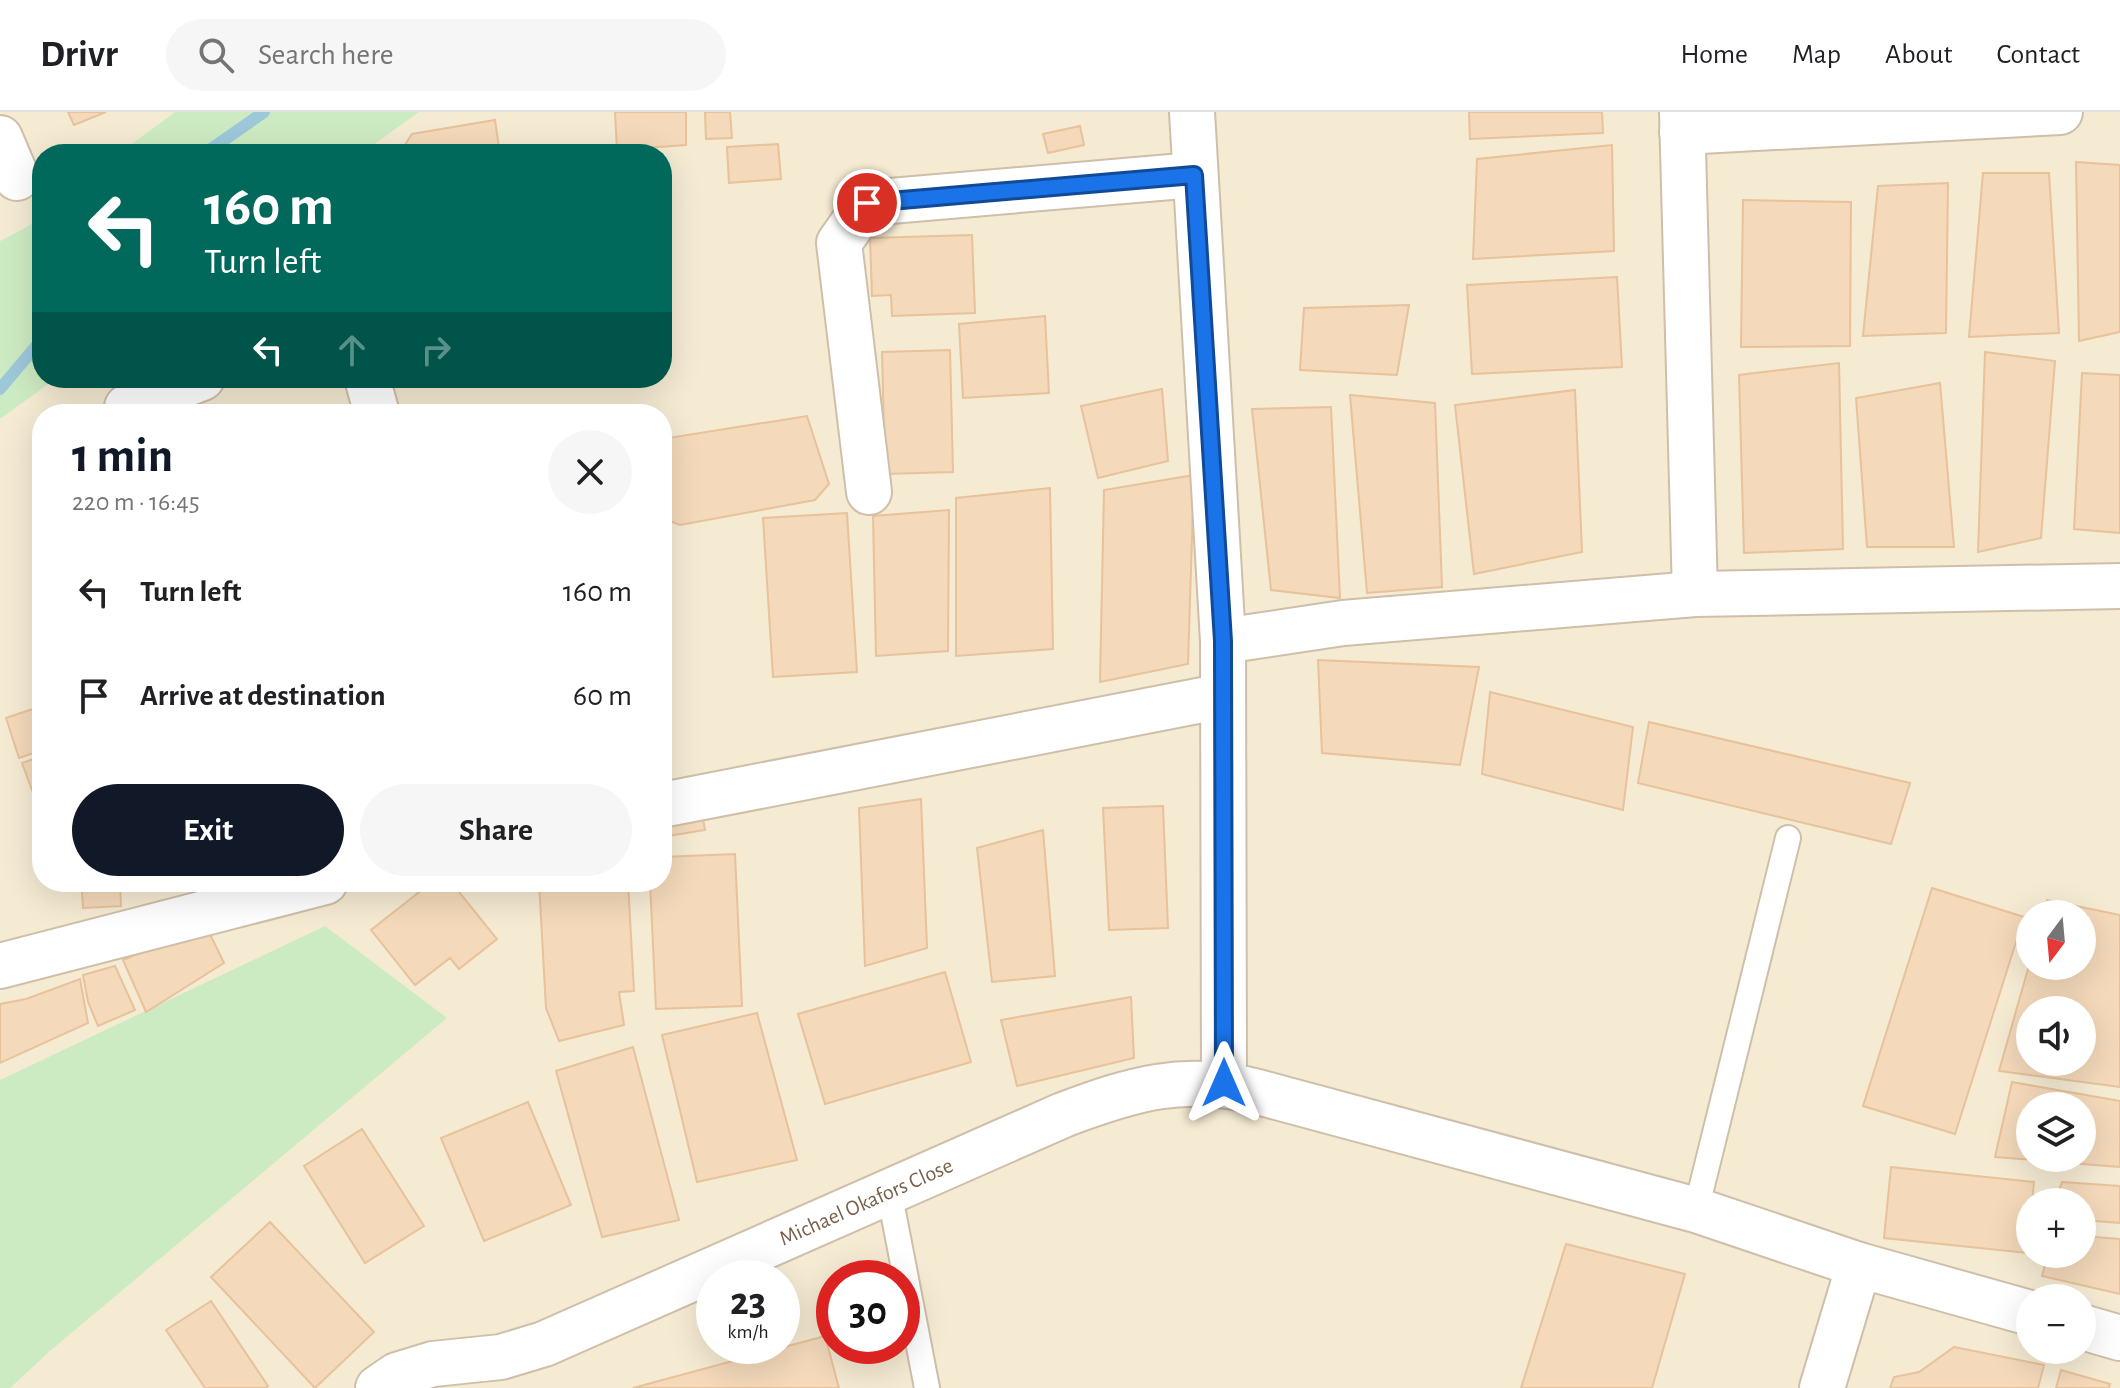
<!DOCTYPE html>
<meta charset="utf-8">
<style>
:root{--surface:#fff;--page:#f6f6f6;--text:#202124;--muted:#757577;--line:#e0e0e0;--accent:#111827}
body{margin:0;font-family:"Alegreya Sans",sans-serif;background:var(--page);color:var(--text);height:100vh;display:flex;flex-direction:column;font-size:30px;white-space:nowrap}
*{box-sizing:border-box;margin:0}
p{font-size:26px;color:var(--muted)}
.icon{flex:none;width:44px;height:44px;fill:none;stroke:currentColor;stroke-width:2;stroke-linecap:round;stroke-linejoin:round}
.map{position:relative;flex:1;overflow:hidden}
.panel{position:absolute;left:32px;top:292px;width:640px;height:488px;display:flex;flex-direction:column;background:var(--surface);border-radius:32px;box-shadow:0 8px 32px #0002}
.panel>*{flex:none}
.top-card{position:absolute;left:32px;top:32px;width:640px;height:244px;border-radius:32px;box-shadow:0 8px 32px #0002;background:#00695c;color:#fff;overflow:hidden}
.needle{width:52px;rotate:196deg}
.fabs{position:absolute;left:2016px;top:788px;display:grid;gap:16px}
.fabs a{display:grid;place-items:center;width:80px;height:80px;border-radius:50%;background:var(--surface);box-shadow:0 8px 32px #0002;font-size:40px}
.speed{position:absolute;left:696px;top:1148px;display:flex;gap:16px;font-size:40px;font-weight:700;text-align:center}
.speed>*{display:grid;place-content:center;width:104px;height:104px;border-radius:50%;background:var(--surface);box-shadow:0 8px 32px #0002;line-height:1}
.speed small{font-size:20px;font-weight:400}
.speed .limit{border:12px solid #d22;background:#fff;color:#111}
.pin{position:absolute;display:grid;place-items:center;width:68px;height:68px;color:#fff;margin:-34px;border:4px solid #fff;border-radius:50%;box-shadow:0 2px 8px #0007}
.me{position:absolute;width:88px;margin:-44px;rotate:0deg;stroke-linejoin:round;filter:drop-shadow(0 0 6px #0008)}
.turn{display:flex;align-items:center;gap:28px;height:168px;padding:0 40px;font-size:36px}
.turn .icon{width:104px;height:104px;stroke-width:2.5}
.turn b{display:block;font-size:56px;line-height:68px}
.lanes{display:flex;align-items:center;height:76px;padding:0 40px;background:#0003;justify-content:center;gap:40px;direction:ltr}
.lanes .off{opacity:.35}
.round{display:grid;place-items:center;flex:none;width:84px;height:84px;border-radius:42px;background:var(--page)}
.headline{display:flex;align-items:center;justify-content:space-between;height:136px;padding:0 40px}
h1{font-size:48px;font-weight:600;line-height:60px;color:var(--accent)}
.cta{display:flex;gap:16px;margin-top:auto;padding:16px 40px}
.cta a{flex:1;height:92px;border-radius:48px;background:var(--accent);color:#fff;font-size:32px;font-weight:600;line-height:92px;text-align:center}
.cta a+a{background:var(--page);color:var(--text)}
ul{padding:0;list-style:none}
li{display:flex;align-items:center;gap:24px;height:104px;padding:0 40px}
li div{flex:1}
li b{display:block;font-size:30px}
li em{font-style:normal}
header{display:flex;align-items:center;gap:48px;box-sizing:border-box;height:112px;padding:0 40px;background:var(--surface);border-bottom:2px solid var(--line)}
header strong{font-size:38px}
nav{display:flex;gap:44px;margin-inline-start:auto;font-size:28px}
.search{width:560px;height:72px;background:var(--page);display:flex;align-items:center;gap:20px;box-sizing:border-box;padding:0 28px;border-radius:44px;color:var(--muted);font-size:30px}
.map>svg:first-child{display:block}
.residential{fill:#f5ead2;fill-rule:evenodd}
.green{fill:#cdebc2}
.lines{fill:none;stroke-linecap:round;stroke-linejoin:round}
.stream{stroke:#9dc8da;stroke-width:12}
.building{fill:#f4d9ba;stroke:#e7c29a;stroke-width:2;fill-rule:evenodd}
.lane-casing{stroke:#cfbfaa;stroke-width:28}
.street-casing{stroke:#cfbfaa;stroke-width:48}
.lane{stroke:#fff;stroke-width:24}
.street{stroke:#fff;stroke-width:44}
.route-casing{stroke:#114b97;stroke-width:20}
.route{stroke:#1a73e8;stroke-width:14}
.labels{text-anchor:middle;dominant-baseline:central;stroke-width:6;stroke-linejoin:round;paint-order:stroke}
.street-label{font-size:22px;fill:#775f48;stroke:#fffaeb}
</style>
<header>
<strong>Drivr</strong>
<div class="search"><svg class="icon" aria-label="search" viewBox="0 0 24 24"><circle cx="10" cy="10" r="6"/><path d="M15 15l6 6"/></svg>Search here</div>
<nav><a>Home</a><a>Map</a><a>About</a><a>Contact</a></nav>
</header>
<div class="map">
<svg width="2120" height="1276" viewBox="0 0 2120 1276">
<rect width="100%" height="100%" fill="#fdf7e4"/>
<path class="residential" d="M0,0H175L118,42H42V103L30,113L0,129Z
M419,0H2120V1276H0V307L57,266H662V42H361ZM42,302H662V770H42ZM2030,802H2082V854H2030ZM2030,898H2082V950H2030ZM2030,994H2082V1046H2030ZM2030,1090H2082V1142H2030ZM714,1166H782V1234H714ZM834,1166H902V1234H834ZM2030,1186H2082V1238H2030Z"/>
<path class="green" d="M175,0H419L361,42H118Z
M42,103V266H57L0,307V129L30,113Z
M325,814L447,906L51,1238L10,1276H0V968Z"/>
<g class="lines">
<path class="stream" d="M204,42L264,0
M0,277L42,227"/>
</g>
<path class="building" d="M68,0H106L74,13Z
M615,0H686V33L617,38Z
M705,0H730L732,26L706,27Z
M1469,0H1602L1603,21L1470,27Z
M495,8L500,42H399L412,22Z
M1080,14L1084,33L1048,41L1043,22Z
M778,32L781,67L729,71L727,35Z
M1612,33L1614,139L1473,147L1477,47Z
M2076,50L2120,53V220L2079,229Z
M1983,61H2049L2059,221L1969,225Z
M1948,71L1946,221L1863,224L1878,74Z
M1743,88L1851,90L1850,234L1741,235Z
M972,123L975,201L892,204L891,183L872,184L870,126Z
M1617,165L1622,255L1472,262L1467,173Z
M1409,193L1397,263L1300,258L1304,196Z
M1045,204L1049,281L963,286L959,212Z
M950,238L953,360L885,362L882,240Z
M1985,240L2055,249L2041,426L1978,440Z
M1839,251L1843,437L1744,441L1739,263Z
M2082,261L2120,263V421L2074,417Z
M1940,271L1954,435H1867L1856,286Z
M1162,277L1168,349L1098,366L1081,294Z
M1575,278L1582,440L1474,462L1455,293Z
M1350,283L1435,291L1442,475L1367,481Z
M1331,295L1340,486L1271,478L1252,297Z
M807,304L829,372L815,388L680,413L662,406V327Z
M1194,363L1188,552L1100,570L1104,378Z
M1050,376L1053,537L956,544V386Z
M949,398L948,539L876,544L873,404Z
M847,401L857,560L773,565L763,406Z
M1318,548L1479,555L1460,653L1322,641Z
M1490,580L1633,615L1623,698L1482,662Z
M42,594V638L19,646L6,606Z
M1649,610L1910,671L1891,732L1638,671Z
M42,644V705L22,651Z
M921,687L927,836L865,854L859,696Z
M1163,694L1168,816L1109,818L1103,696Z
M702,701L705,718L662,725V708Z
M1043,718L1055,864L992,870L977,736Z
M735,742L742,894L656,897L650,770H662V745Z
M101,770H120L121,794L83,796L82,779Z
M432,770H451L497,827L459,857L450,846L415,873L371,818Z
M539,770H628L634,879L619,880L624,913L559,929L546,896Z
M1932,776L2024,805L1955,1022L1863,994Z
M2047,788L2120,803V975L1999,959L2030,850V854H2082V802H2043ZM2030,898H2082V950H2030Z
M206,814L224,851L146,900L123,848Z
M115,854L135,898L98,914L88,890L83,863Z
M945,860L971,950L825,992L798,902Z
M80,867L88,911L0,951V892L26,887Z
M1131,885L1134,946L1017,974L1001,908Z
M757,901L797,1048L697,1070L662,923Z
M633,935L679,1108L602,1125L556,959Z
M2012,970L2120,989V1055L1995,1045ZM2030,994H2082V1046H2030Z
M528,990L571,1093L484,1129L441,1026Z
M362,1017L424,1114L365,1151L304,1054Z
M1891,1055L2034,1070L2027,1141L1884,1126Z
M2062,1070L2120,1074V1111L2082,1108V1090H2055Z
M270,1110L374,1220L315,1276L211,1165Z
M2082,1124L2120,1127V1182L2042,1164L2048,1142H2082Z
M1566,1132L1685,1162L1652,1276H1521Z
M211,1189L268,1274L265,1276H205L166,1218Z
M825,1224L839,1276H633Z
M1954,1235L2044,1253L2038,1276H1890L1894,1265L1919,1260Z
M2061,1258L2110,1272L2109,1276H2056Z"/>
<g class="lines">
<defs>
<path id="lane" d="M889,1079L927,1276
M1696,1098L1788,726"/>
<g id="street">
<path d="M1192,0L1223,529L1224,971"/>
<path d="M1682,0L1695,482"/>
<path d="M1682,20L2060,0"/>
<path d="M0,26L17,66"/>
<path d="M367,266L377,302"/>
<path d="M127,295L202,266"/>
<path d="M869,380L839,131L867,91L1194,63"/>
<path d="M1223,529L1343,511L1695,482L2120,474"/>
<path d="M662,693L1223,584"/>
<path d="M0,854L325,770"/>
<path d="M2082,1215L2120,1226"/>
<path id="s1" d="M378,1276L397,1263L433,1252L501,1245L544,1232L1063,1003C1132,977 1184,961 1258,980L1696,1098L1859,1153L2030,1201"/>
<path d="M1822,1276L1859,1153"/>
</g>
</defs>
<use href="#lane" class="lane-casing"/>
<use href="#street" class="street-casing"/>
<use href="#lane" class="lane"/>
<use href="#street" class="street"/>
</g>
<g class="lines">
<defs>
<path id="route" d="M867,91L1194,63L1223,529L1224,971"/>
</defs>
<use href="#route" class="route-casing"/>
<use href="#route" class="route"/>
</g>
<g class="labels">
<g class="street-label">
<text stroke="none"><textPath href="#s1" startOffset="526">Michael Okafors Close</textPath></text>
</g>
</g>
</svg>
<div class="fabs">
<a><svg class="needle" viewBox="-14 -14 28 28"><path d="M0-13l5 13h-10z" fill="#e53935"/><path d="M0 13l5-13h-10z" fill="#757577"/></svg></a>
<a><svg class="icon" aria-label="sound" viewBox="0 0 24 24"><path d="M4 9h4l5-4v14l-5-4H4zM17 9q2 3 0 6"/></svg></a>
<a><svg class="icon" aria-label="layers" viewBox="0 0 24 24"><path d="M12 4l9 5-9 5-9-5zM3 14l9 5 9-5"/></svg></a>
<a>+</a>
<a>−</a>
</div>
<div class="speed"><div>23<small>km/h</small></div><div class="limit">30</div></div>
<div class="pin" style="left:867px;top:91px;background:#d93025"><svg class="icon" aria-label="arrive" viewBox="0 0 24 24"><path d="M6 21V4h12l-3 4 3 4H6"/></svg></div>
<svg class="me" style="left:1224px;top:971px" viewBox="-20 -20 40 40"><path d="M0-17L14 15 0 8-14 15z" fill="#1a73e8" stroke="#fff" stroke-width="4"/></svg>
<div class="top-card">
<div class="turn"><svg class="icon" aria-label="left" viewBox="0 0 24 24"><path d="M17 20v-9H6M10 6l-5 5 5 5"/></svg><div><b>160 m</b>Turn left</div></div>
<div class="lanes"><svg class="icon" aria-label="left" viewBox="0 0 24 24"><path d="M17 20v-9H6M10 6l-5 5 5 5"/></svg><svg class="icon off" aria-label="ahead" viewBox="0 0 24 24"><path d="M12 20V5M6 11l6-6 6 6"/></svg><svg class="icon off" aria-label="right" viewBox="0 0 24 24"><path d="M7 20v-9h11M14 6l5 5-5 5"/></svg></div>
</div>
<section class="panel">
<div class="headline"><div><h1>1 min</h1><p>220 m · 16:45</p></div><a class="round"><svg class="icon" aria-label="close" viewBox="0 0 24 24"><path d="M6 6l12 12M18 6L6 18"/></svg></a></div>
<ul>
<li><svg class="icon" aria-label="left" viewBox="0 0 24 24"><path d="M17 20v-9H6M10 6l-5 5 5 5"/></svg><div><b>Turn left</b></div><em>160 m</em></li>
<li><svg class="icon" aria-label="arrive" viewBox="0 0 24 24"><path d="M6 21V4h12l-3 4 3 4H6"/></svg><div><b>Arrive at destination</b></div><em>60 m</em></li>
</ul>
<div class="cta"><a>Exit</a><a>Share</a></div>
</section>
</div>
